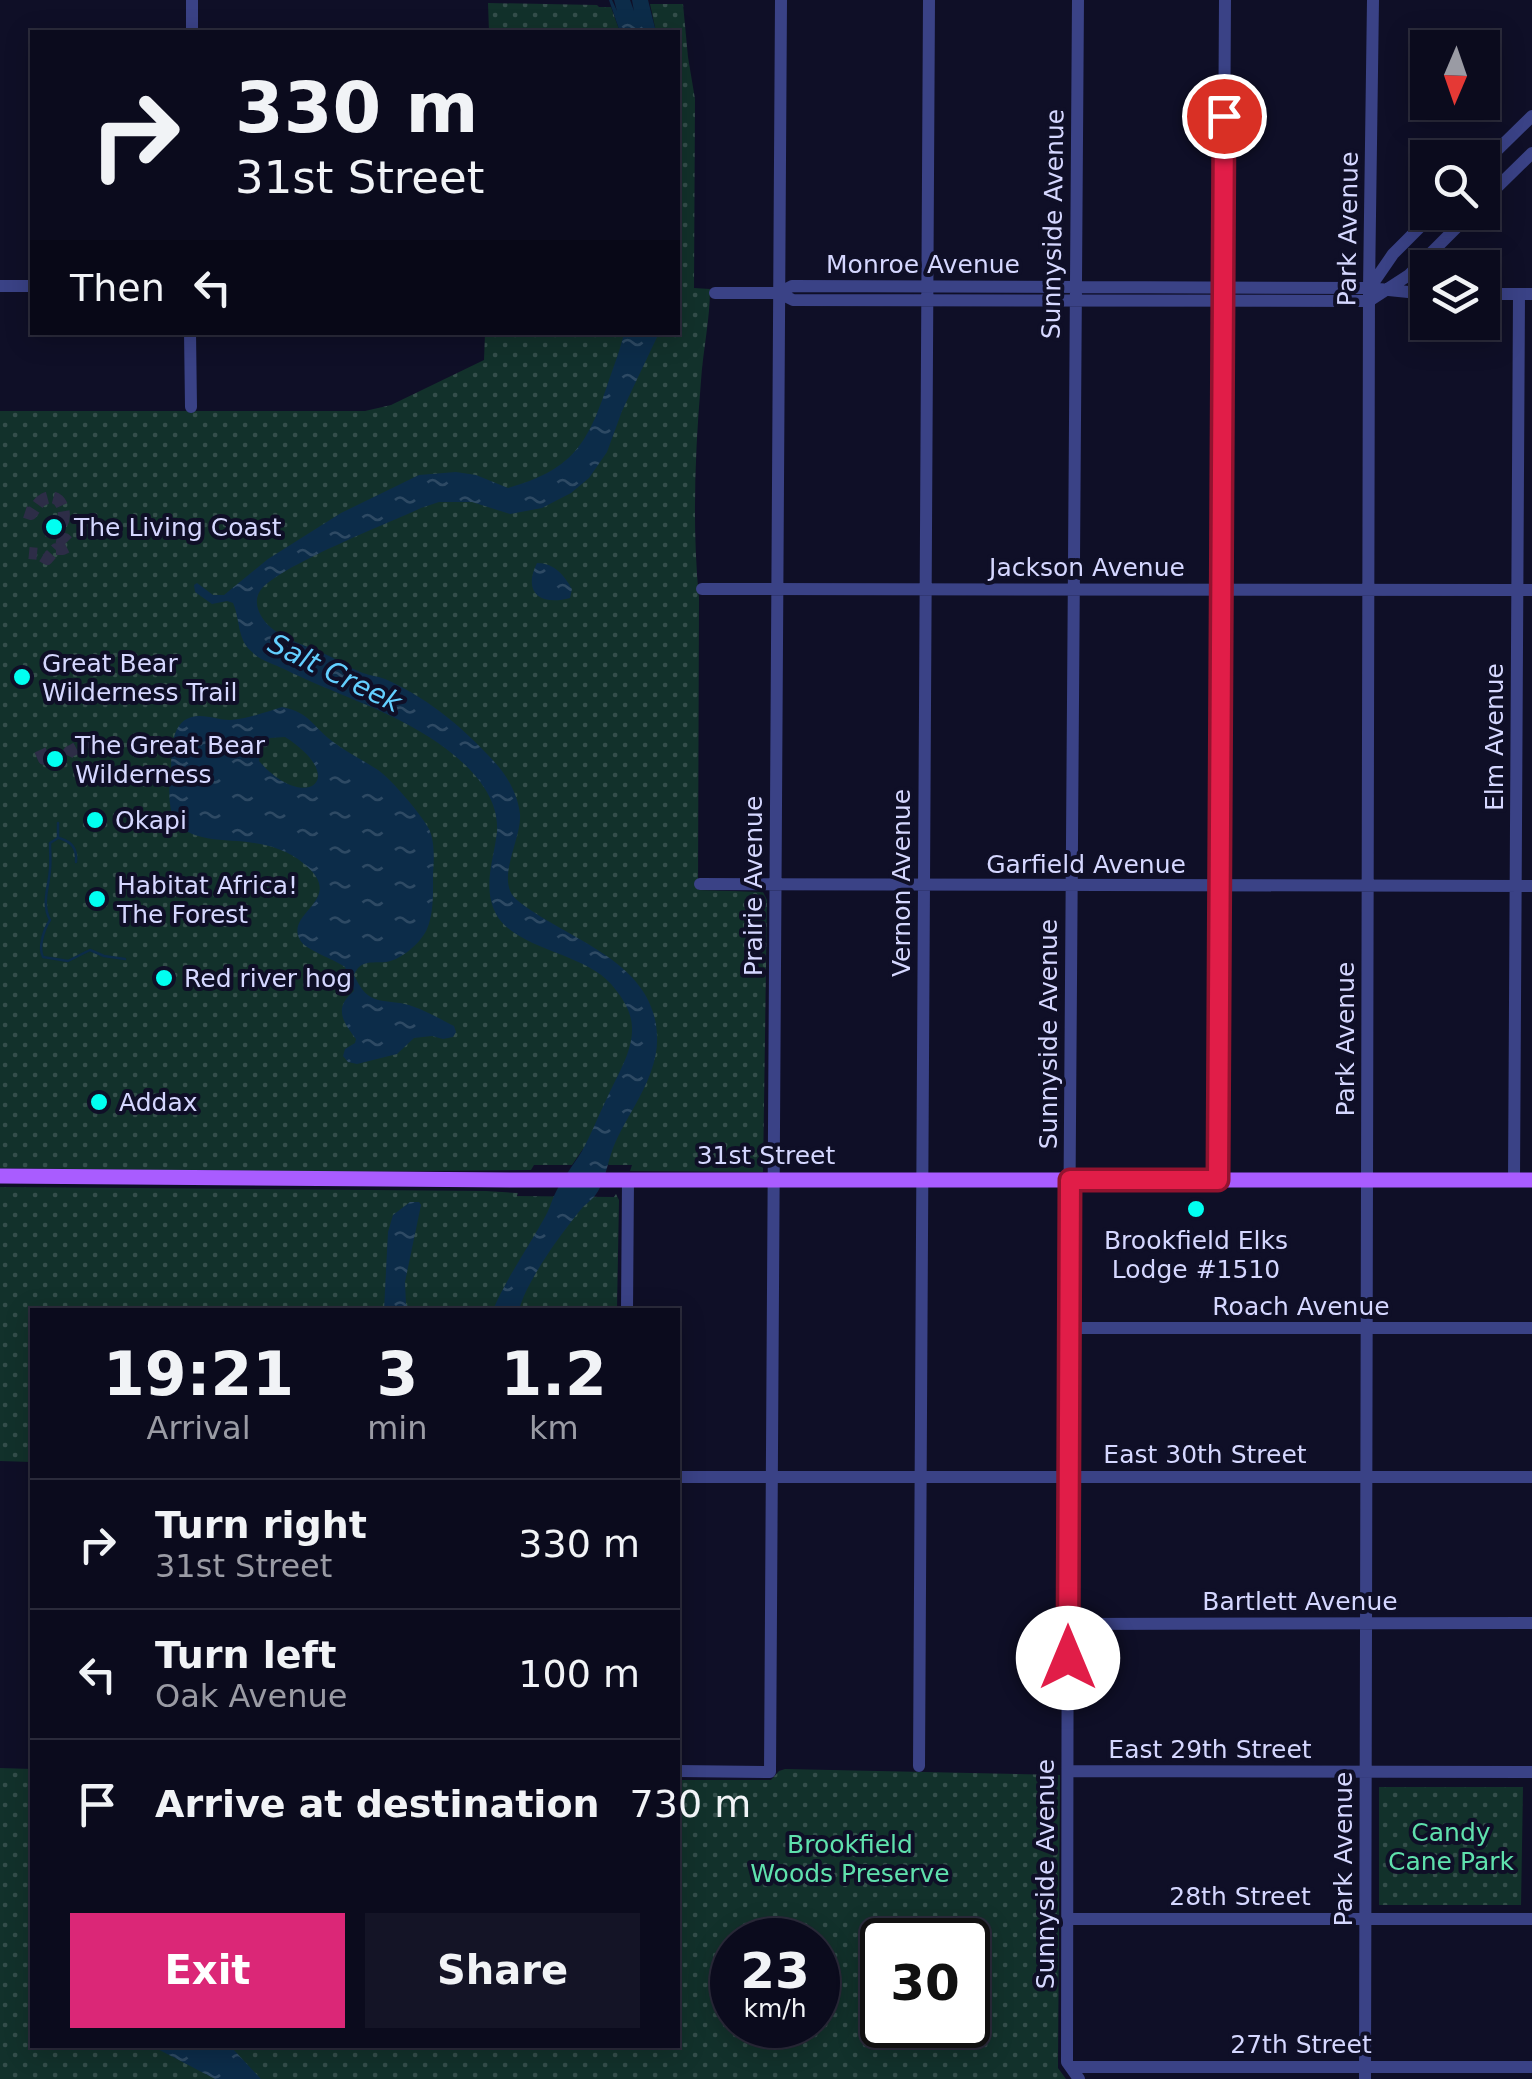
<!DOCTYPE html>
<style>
:root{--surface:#0b0b1d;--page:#141426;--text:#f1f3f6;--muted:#9a9ba4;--line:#2b2b3b;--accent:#db2777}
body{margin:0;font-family:"DejaVu Sans",sans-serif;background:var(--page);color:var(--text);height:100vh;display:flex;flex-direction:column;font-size:38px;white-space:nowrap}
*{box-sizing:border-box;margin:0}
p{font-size:32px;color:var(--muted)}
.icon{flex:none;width:55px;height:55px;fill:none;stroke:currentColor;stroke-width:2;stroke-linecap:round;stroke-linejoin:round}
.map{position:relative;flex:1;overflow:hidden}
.side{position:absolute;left:30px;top:1308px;width:650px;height:740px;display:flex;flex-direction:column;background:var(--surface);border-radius:0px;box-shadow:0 5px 25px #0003,0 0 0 2px var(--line)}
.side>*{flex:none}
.hud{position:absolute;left:30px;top:30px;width:650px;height:305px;border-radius:0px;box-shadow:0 5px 25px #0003,0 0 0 2px var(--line);background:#0b0b1d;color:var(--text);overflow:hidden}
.needle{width:65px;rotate:182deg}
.fabs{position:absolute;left:1410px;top:30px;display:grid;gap:20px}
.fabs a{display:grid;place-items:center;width:90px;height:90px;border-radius:0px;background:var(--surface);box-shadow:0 5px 25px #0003,0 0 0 2px var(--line);font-size:50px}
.speed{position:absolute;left:710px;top:1918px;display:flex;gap:20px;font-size:50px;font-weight:700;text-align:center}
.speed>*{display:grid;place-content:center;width:130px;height:130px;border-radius:50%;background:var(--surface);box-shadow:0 5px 25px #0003,0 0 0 2px var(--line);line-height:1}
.speed small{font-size:25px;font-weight:400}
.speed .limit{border:5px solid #111;border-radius:15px;background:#fff;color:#111}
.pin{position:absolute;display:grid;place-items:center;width:85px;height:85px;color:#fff;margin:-42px;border:5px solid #fff;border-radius:50%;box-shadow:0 2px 10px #0007}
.me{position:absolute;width:110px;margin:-55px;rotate:0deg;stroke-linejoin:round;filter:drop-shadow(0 0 8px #0008)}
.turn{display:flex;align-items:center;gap:35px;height:210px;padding:0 40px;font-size:45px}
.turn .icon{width:130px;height:130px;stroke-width:2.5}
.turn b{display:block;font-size:70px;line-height:85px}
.then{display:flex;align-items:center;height:95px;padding:0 40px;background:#0003;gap:20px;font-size:38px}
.eta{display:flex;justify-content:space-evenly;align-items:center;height:170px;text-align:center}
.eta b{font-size:60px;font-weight:700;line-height:70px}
.cta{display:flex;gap:20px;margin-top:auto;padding:20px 40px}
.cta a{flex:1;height:115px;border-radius:0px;background:var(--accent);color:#fff;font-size:40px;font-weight:700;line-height:115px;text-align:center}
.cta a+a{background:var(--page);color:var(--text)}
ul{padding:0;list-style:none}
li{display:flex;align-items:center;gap:30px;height:130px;padding:0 40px;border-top:2px solid var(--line)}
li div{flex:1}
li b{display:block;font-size:38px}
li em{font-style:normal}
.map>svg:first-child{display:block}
.park{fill:url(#park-dots);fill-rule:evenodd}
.water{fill:url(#water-ripples);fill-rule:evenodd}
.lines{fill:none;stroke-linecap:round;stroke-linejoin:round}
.stream{stroke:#0c2c49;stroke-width:2.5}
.minor-tunnel{stroke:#2d2d47;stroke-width:12;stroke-dasharray:12 6;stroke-linecap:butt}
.minor{stroke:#3a4286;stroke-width:12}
.major{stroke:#a95cff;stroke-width:15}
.route-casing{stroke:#92132f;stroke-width:25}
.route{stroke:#e11d48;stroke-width:18}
.poi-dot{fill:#01fff1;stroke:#0f0f27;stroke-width:4}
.labels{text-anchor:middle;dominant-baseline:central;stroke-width:8;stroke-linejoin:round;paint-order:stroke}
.street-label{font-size:25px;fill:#d5d7ff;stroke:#0f0f27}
.poi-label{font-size:25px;fill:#d5d7ff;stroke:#0f0f27;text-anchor:start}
.park-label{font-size:25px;fill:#5fe1ad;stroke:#0f0f27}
.water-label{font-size:28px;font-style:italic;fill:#63cfff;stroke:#0f0f27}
</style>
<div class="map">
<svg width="1532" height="2079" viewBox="0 0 1532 2079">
<defs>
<pattern id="park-dots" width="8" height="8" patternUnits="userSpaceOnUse" patternTransform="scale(2.5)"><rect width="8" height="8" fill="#12312b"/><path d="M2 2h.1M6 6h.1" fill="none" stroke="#344e4b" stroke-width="1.8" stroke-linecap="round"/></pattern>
<pattern id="water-ripples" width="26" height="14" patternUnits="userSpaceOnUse" patternTransform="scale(2.5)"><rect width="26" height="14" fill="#0c2c49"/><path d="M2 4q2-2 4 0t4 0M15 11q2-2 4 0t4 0" fill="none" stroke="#2e4a64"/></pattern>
</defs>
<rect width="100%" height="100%" fill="#0f0f27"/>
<path class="park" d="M488,3L597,5L599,7H611L620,32H489Z
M650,4H683L688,57L695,99L694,288L710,289C710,320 703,350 701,381C695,453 692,527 699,598L698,890L763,892L767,900L763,1172L630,1171L632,1165H609L583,1149L572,1165H534L531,1170L320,1172L0,1168V411H365L391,405L484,360L485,333L678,332V32H656Z
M0,1187L486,1191L518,1193L517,1196L614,1197L616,1194L619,1200L617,1310H32V1462L0,1461Z
M0,1768L32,1769V2045H678V1780H771L779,1771L785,1769L1060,1775L1058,2068L1066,2079H0ZM732,1940H818V2025H732ZM882,1940H968V2025H882Z
M1379,1787H1523L1521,1905H1379Z"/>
<path class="water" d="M609,0H612L617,11L614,0H630L634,11L632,0H648L656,32H620Z
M624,333H659L622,411L607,452L589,478L571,493L542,508L510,514L472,502H439L421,508C389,523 276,567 260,591C251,605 263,622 274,630C290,642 311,647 329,656C340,661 351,669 363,673C370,676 378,676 385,679C424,696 459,724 488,755C504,771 517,790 520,814C522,839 494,881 517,900C566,940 655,960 657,1036C659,1077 627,1113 613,1148C607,1164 605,1184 594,1197C590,1201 586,1204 583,1207C562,1232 527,1280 519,1310H493C507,1277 528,1248 545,1217C549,1210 551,1203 554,1196C561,1180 573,1166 582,1151C592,1133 599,1114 608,1096C617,1076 631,1054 632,1032C633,1013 623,998 611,984C585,953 515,949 496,914C482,887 494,859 497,832C500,790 460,757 429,737C384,708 332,693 284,669C274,664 259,660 251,651C237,639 240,618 233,603L227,601L212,604L195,592L194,585L197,583L213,595H224L268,559L341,513L419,475L456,472L476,475L508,488C571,470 587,446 607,386C613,368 620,351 624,333Z
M537,563C554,563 564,575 572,589L570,598C541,606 522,593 537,563Z
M282,707C311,713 312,726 332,741C346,752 363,760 378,770C391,779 422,815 429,829C435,841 434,861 433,875C433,892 434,913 427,929C421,943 401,960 386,962C371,963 360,960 354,975C366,1001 375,1000 400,1003C418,1006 438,1018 454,1026L456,1032L453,1037L443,1039L432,1036L414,1038L397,1054L357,1064L348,1062L343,1056L345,1049L355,1043L356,1039C343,1022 333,1008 354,991L345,967C334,959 305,950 300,940C284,911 349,900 303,863C290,852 271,845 254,843C228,838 184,845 172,814C168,801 169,781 171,768C172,747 171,716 200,716C210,716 220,720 230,720C248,719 265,712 282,707ZM285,737C351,779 305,814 259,761L260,745L270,738Z
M410,1202H419L421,1205L405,1282L406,1304L409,1310H384L388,1232L393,1215Z
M150,2045H226L233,2049L261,2079H215Z"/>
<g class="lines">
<path class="stream" d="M58,823V838L50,843C50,852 51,861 50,869C49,887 41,903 50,920C44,929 38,947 43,957L68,961L90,950L104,956L125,959
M59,838C72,842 77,848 76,862"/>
<path class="minor-tunnel" d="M25,512L31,514C35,510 37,504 41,501C57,489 67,508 63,521C58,526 50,528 51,536L65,539L68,542L67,547L63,549H56L47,559L39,554L29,553
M19,676L25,677
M40,750L44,759L65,760L69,752L86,743L87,738"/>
<path class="minor" d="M1078,0L1068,1402L1067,2062L1079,2079
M192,32V0
M1482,165L1532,116
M1482,202L1532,153
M0,286H32
M1371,286L1393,254L1435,212
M715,293H779L793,300L1369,301L1409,275L1472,212
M779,293L792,286L1369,288L1428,294
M1482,294H1532
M190,332L191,407
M702,589L1532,590
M700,884L1532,886
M1218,1180L1225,0
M1514,1180L1519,294
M627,1310L628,1181
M1069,1328H1532
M678,1477H1532
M1068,1624L1532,1623
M919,1766L929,0
M678,1771L770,1772L781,0
M1068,1771L1532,1772
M1068,1919H1532
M1071,2067H1532
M1365,2079L1369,288L1373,0"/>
<path class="major" d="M0,1176L516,1180H1532"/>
</g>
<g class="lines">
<defs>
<path id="route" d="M1068,1658L1070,1180H1218L1224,116"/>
</defs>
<use href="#route" class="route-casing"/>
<use href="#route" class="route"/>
</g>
<g class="poi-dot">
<circle cx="54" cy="527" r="10"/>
<circle cx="22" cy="677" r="10"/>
<circle cx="55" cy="759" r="10"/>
<circle cx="95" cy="820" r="10"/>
<circle cx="97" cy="899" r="10"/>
<circle cx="164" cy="978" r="10"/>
<circle cx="99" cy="1102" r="10"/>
<circle cx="1196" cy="1209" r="10"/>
</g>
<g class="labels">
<g class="street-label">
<text transform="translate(1053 224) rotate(-89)">Sunnyside Avenue</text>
<text transform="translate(1348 229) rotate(-89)">Park Avenue</text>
<text x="923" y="264">Monroe Avenue</text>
<text x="1087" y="567">Jackson Avenue</text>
<text transform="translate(1494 737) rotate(-90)">Elm Avenue</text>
<text x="1086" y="864">Garfield Avenue</text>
<text transform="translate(901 883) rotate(-90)">Vernon Avenue</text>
<text transform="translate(753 886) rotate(-90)">Prairie Avenue</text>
<text transform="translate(1048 1034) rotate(-90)">Sunnyside Avenue</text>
<text transform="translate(1345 1039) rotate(-90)">Park Avenue</text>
<text x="766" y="1155">31st Street</text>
<text x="1301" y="1306">Roach Avenue</text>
<text x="1205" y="1454">East 30th Street</text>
<text x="1300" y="1601">Bartlett Avenue</text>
<text x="1210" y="1749">East 29th Street</text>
<text transform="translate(1343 1849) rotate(-90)">Park Avenue</text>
<text transform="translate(1045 1874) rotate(-90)">Sunnyside Avenue</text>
<text x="1240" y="1896">28th Street</text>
<text x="1301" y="2044">27th Street</text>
</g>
<g class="poi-label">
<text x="74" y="527">The Living Coast</text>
<text x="42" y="663">Great Bear<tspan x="42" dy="29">Wilderness Trail</tspan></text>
<text x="75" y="745">The Great Bear<tspan x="75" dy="29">Wilderness</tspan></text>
<text x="115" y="820">Okapi</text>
<text x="117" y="885">Habitat Africa!<tspan x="117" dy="29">The Forest</tspan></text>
<text x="184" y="978">Red river hog</text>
<text x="119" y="1102">Addax</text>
<text x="1196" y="1240" text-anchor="middle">Brookfield Elks<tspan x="1196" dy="29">Lodge #1510</tspan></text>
</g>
<g class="park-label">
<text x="1451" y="1832">Candy<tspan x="1451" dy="29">Cane Park</tspan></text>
<text x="850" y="1844">Brookfield<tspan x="850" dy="29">Woods Preserve</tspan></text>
</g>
<g class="water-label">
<text transform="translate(335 673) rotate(26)">Salt Creek</text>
</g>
</g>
</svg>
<div class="fabs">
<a><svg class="needle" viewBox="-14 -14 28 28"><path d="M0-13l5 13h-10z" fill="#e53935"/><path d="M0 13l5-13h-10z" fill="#9a9ba4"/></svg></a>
<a><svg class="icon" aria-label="search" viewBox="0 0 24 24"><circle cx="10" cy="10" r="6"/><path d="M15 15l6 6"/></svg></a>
<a><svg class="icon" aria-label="layers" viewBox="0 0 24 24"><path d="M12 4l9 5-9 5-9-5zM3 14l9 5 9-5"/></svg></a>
</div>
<div class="speed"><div>23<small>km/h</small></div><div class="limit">30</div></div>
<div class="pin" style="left:1224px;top:116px;background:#d93025"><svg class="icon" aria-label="arrive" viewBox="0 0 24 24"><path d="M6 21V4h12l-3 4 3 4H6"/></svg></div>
<svg class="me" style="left:1068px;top:1658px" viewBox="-20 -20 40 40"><circle r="19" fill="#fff"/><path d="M0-13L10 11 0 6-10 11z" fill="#e11d48"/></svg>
<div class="hud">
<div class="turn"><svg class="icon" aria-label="right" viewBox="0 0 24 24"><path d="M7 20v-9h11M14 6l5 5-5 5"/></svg><div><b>330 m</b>31st Street</div></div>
<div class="then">Then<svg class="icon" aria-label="left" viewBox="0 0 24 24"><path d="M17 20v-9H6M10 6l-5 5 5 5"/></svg></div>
</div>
<section class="side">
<div class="eta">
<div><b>19:21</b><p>Arrival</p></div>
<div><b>3</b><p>min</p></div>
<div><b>1.2</b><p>km</p></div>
</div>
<ul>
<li><svg class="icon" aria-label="right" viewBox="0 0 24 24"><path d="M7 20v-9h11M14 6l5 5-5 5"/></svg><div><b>Turn right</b><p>31st Street</p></div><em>330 m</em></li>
<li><svg class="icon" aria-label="left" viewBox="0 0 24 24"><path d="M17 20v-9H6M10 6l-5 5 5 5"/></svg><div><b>Turn left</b><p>Oak Avenue</p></div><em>100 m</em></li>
<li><svg class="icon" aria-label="arrive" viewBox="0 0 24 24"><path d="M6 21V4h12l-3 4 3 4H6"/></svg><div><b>Arrive at destination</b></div><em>730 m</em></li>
</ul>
<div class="cta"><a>Exit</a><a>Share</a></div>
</section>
</div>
